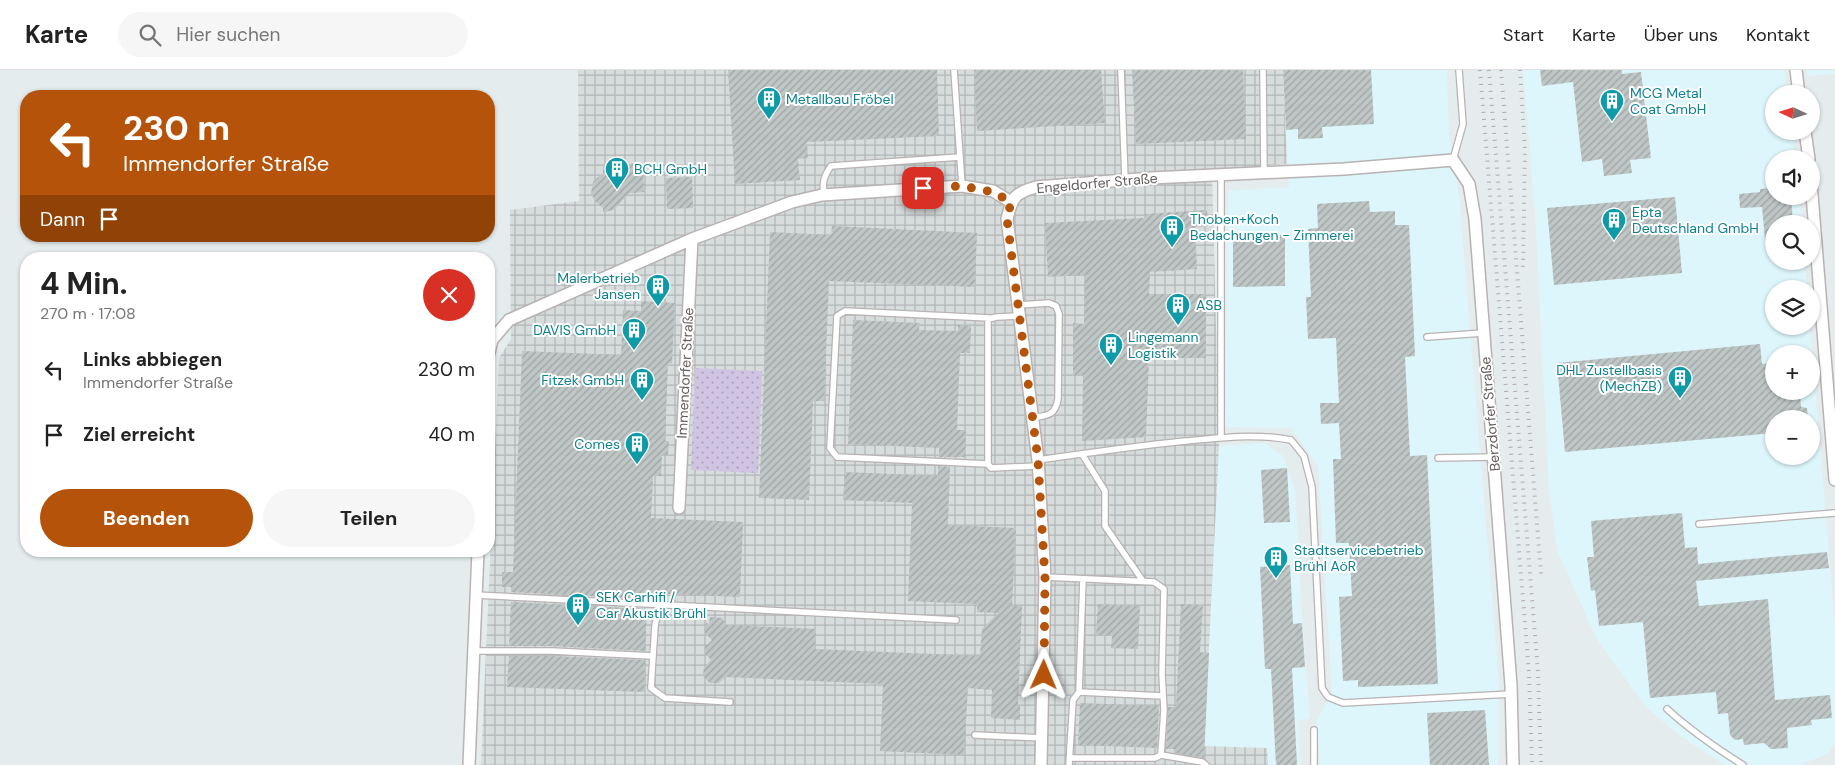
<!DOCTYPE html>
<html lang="de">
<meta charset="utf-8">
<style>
:root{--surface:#fff;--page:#f6f6f6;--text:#222;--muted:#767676;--line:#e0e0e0;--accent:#b45309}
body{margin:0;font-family:"DM Sans",sans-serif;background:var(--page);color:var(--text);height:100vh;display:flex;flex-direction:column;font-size:19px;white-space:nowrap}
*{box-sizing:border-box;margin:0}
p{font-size:16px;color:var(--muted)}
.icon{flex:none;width:28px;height:28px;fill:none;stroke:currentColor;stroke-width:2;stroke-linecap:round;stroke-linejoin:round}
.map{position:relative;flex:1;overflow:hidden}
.panel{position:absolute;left:20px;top:182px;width:475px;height:305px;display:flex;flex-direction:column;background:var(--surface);border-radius:20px;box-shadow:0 1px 4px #0004}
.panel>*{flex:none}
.top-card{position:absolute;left:20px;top:20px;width:475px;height:152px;border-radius:20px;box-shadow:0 1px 4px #0004;background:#b45309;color:#fff;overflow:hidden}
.needle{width:32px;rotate:274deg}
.fabs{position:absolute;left:1765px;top:15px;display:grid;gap:10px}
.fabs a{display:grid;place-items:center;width:55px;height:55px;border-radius:50%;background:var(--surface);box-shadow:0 1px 4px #0004;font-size:25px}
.pin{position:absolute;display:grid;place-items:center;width:42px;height:42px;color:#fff;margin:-21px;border-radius:10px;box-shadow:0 2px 8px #0006}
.me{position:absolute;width:55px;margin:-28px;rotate:1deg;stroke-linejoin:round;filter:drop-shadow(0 0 4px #0008)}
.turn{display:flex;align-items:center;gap:18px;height:105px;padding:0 20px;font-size:22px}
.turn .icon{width:65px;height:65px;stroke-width:2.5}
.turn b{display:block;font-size:35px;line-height:42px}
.then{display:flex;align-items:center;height:48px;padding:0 20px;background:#0003;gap:10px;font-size:19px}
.round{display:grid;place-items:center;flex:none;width:52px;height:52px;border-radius:26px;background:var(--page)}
.headline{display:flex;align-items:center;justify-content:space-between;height:85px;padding:0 20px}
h1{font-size:30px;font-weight:700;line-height:38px}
.button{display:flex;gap:10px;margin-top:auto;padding:10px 20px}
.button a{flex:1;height:58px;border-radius:30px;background:var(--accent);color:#fff;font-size:20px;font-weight:700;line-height:58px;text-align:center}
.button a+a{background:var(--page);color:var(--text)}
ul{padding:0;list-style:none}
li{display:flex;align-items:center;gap:15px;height:65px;padding:0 20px}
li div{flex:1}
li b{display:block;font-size:19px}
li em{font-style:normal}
header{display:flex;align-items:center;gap:30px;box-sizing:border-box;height:70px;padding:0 25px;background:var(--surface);border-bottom:1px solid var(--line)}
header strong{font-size:24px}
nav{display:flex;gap:28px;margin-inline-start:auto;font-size:18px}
.search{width:350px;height:45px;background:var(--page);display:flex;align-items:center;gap:12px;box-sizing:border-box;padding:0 18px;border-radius:28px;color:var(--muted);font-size:19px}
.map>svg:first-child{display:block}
.commercial{fill:#ddf6fb;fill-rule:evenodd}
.industrial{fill:url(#industrial-grid)}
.green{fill:url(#green-dots)}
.building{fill:url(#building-hatch)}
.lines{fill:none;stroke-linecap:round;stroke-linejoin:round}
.service-casing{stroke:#b9b2b2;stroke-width:8}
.minor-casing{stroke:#b9b2b2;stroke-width:14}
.service{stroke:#fff;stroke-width:5.5}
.minor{stroke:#fff;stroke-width:11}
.rail{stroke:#adabab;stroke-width:4;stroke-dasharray:1 6;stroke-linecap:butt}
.route{stroke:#b45309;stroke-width:9;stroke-dasharray:0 16.2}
.labels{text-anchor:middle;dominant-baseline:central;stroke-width:4;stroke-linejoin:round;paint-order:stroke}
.culture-label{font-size:14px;fill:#0d838f;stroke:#fff;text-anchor:start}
.street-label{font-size:14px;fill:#645d5d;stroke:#fff}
</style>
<header>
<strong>Karte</strong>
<div class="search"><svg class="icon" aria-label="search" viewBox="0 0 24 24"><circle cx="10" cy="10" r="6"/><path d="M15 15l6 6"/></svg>Hier suchen</div>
<nav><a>Start</a><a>Karte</a><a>Über uns</a><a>Kontakt</a></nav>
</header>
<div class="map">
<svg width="1835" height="695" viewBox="0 0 1835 695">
<defs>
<pattern id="industrial-grid" width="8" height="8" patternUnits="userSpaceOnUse" patternTransform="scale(1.25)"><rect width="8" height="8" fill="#d7dcdd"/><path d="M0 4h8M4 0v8" fill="none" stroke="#b2b6b6"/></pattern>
<pattern id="green-dots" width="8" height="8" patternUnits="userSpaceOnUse" patternTransform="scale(1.25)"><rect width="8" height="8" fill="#d0c4e3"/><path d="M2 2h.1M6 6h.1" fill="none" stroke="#aca2bb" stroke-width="1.8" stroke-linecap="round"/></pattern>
<pattern id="building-hatch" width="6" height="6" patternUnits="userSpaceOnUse" patternTransform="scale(1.25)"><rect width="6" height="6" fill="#bfc6c6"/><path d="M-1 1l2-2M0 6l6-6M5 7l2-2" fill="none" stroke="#9fa4a4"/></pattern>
</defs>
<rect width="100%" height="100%" fill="#e5ecee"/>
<path class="commercial" d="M1283,0H1447L1449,65L1459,125L1499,614L1498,695H1320L1317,650L1332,623L1318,396L1291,358L1225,357L1228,121L1289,117Z
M1523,0H1784L1787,24H1774V61H1792L1795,89H1774V126H1799L1802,154H1774V191H1805L1807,219H1774V256H1810L1835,557V673L1827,684L1800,695H1725L1679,665L1646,637L1598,571L1577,525L1557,480L1549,419L1535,142ZM1774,284H1811V321H1774ZM1774,349H1811V386H1774Z
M1806,0H1835V4L1807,6Z
M1264,373L1283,386L1295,420L1301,529L1310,649L1298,650L1300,695H1268L1267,679L1204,677L1219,376Z"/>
<path class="industrial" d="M578,0H1283L1287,94L1212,100L1219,376L1204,676L1267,678L1268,695H481L499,288L511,269L510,140L579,131Z"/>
<path class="green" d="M695,298L762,301L758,403L691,400Z"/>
<path class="building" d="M728,0H937L939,66L807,72L808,88L798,89L800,110L735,114Z
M974,0H1101L1105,53L977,61Z
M1132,0H1243L1246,69L1136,74Z
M1283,0H1371L1374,54L1322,57L1323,68L1298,69V59L1286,60Z
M1540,0H1622V4L1641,2L1651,88L1630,90L1632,103L1604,106L1602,89L1582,92L1573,12L1542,16Z
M643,93L644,122L629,123L614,140L603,142V138L596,132L591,124L593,112L598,107L603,105V95Z
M692,107L693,138L667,139L666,108Z
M1774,118V126H1791L1793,154H1774V180H1766L1762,137L1740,138L1739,124L1760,122V119Z
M1675,127L1682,203L1554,215L1547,138Z
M1369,131L1370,142L1395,141V155H1409L1415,286L1405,287L1410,386L1427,385L1438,614L1358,617V610L1343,611L1339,527L1352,526L1349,473H1336L1333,389H1341L1339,353L1321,354L1320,333H1339L1336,268L1308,269L1306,227H1311L1308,159L1318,158L1317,134Z
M1207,140L1208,156L1195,157L1197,199L1150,202L1149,224H1206V288H1149L1146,367L1082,371L1083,305H1073V253L1084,254L1085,205L1048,207L1045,153L1145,148V144Z
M832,156L977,163L975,217L829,211L824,331H813L809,430L759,428L770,162L831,165Z
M1233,165H1285V216L1233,217Z
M641,231L675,233L672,294L668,293L665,371H669L668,385H662L661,406H653L651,448L743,452L740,527L647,523V529L511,522V517H502V502H513L522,281L621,285L623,240L641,241Z
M853,250L920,253L919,260L958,261V255L971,256L970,283H960L957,360H966L965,387H939V378L848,374Z
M1760,274L1762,294L1774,293V321H1800L1801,337L1807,338L1808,349H1774V363L1565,382L1557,293Z
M938,396L950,397L948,455L1016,458L1012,536H1022L1018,635H1020V650L991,648L992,620L968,618L964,685L880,681L883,614L725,607L719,613H710L703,606L704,597L711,590L704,582L705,577L712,570L705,563L706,553L709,554L710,547L722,548L727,555L816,559L815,579L980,586L982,559L998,543L977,542V534L908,531L912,433L843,430L845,402L938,406Z
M1287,398L1290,452L1264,453L1261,400Z
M1682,443L1685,478L1697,477L1698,494L1827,482L1829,498L1696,511L1699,536L1768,529L1775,630L1830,625L1832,648L1811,650L1812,655L1787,658L1788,678L1771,679L1764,673L1744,675L1743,669L1735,670L1730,665L1728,643L1718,644L1716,622L1650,628L1643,552L1599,556L1595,520L1591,521L1587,487H1594L1591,451Z
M1290,495L1293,554L1302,553L1305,597L1292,598L1297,695H1276L1271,599H1265L1260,497Z
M511,532L647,539L645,581L552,576H509Z
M1098,534L1140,536L1138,579L1111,578L1112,566L1096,565Z
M1181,534L1203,535L1200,582L1209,583L1204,688L1175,683V679H1166L1168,637H1176Z
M509,586H552L645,590L644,622L507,617Z
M1080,633L1159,636L1157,678L1078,675Z
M1485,640L1489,695H1430L1427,643Z"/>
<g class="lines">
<defs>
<path id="service" d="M954,0L962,116
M1121,0L1125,110
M1263,0L1264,103
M1453,90L1463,54L1459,0
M824,124C822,112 824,106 831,96L960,87
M1018,235L1049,233L1056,236L1059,244L1058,329C1055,346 1048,345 1032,348
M1019,246L997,247L988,249V394L991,398L1038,396
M1427,267L1483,263
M1221,368V105
M1082,384L1105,421V456L1143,511
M1438,388L1493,387
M1038,390C1087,383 1136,376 1185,371C1221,368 1257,363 1291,370L1304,386L1312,417L1322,618L1328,627L1343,633L1511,624
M988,394L837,387L830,378L837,246L845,241L990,248
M1699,454L1835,443
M1045,507L1154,512L1164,519L1162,604L1164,640L1161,685L1155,688H1070
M1083,509L1079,622L1163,626
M476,525L956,550
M474,581H552L653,586L655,556L659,534
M653,586L651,618L665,628L730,632
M1667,639C1690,660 1716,678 1743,695
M1314,660V695
M975,665L1042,668
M1161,685L1202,692L1206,695
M1069,695L1073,630L1079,622"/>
<path id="minor" d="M1796,0L1799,24
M1805,61L1809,89
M1811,112L1835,410
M489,283L492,270L509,250L692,169L792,132L822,125L962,116L993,121L1011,132
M679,438L692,169
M469,695L478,481
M1041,695L1045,507L1038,390L1007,149C1012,128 1014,123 1036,117L1151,108L1344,99L1453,90L1469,114L1475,149L1511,615L1513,695"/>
</defs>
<use href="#service" class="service-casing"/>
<use href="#minor" class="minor-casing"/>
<use href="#service" class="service"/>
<use href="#minor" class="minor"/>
<path class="rail" d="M1480,0L1529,603L1532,695
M1489,0L1538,602L1541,695
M1501,0L1541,504
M1520,0L1525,80L1523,199"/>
</g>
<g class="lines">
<path class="route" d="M923,118L962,116L993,122L1011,132L1007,149L1038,390L1045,508L1044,605"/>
</g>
<defs>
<symbol id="building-pin" viewBox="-11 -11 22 30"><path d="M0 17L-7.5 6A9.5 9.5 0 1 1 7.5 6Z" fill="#0f9aa8" stroke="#fff"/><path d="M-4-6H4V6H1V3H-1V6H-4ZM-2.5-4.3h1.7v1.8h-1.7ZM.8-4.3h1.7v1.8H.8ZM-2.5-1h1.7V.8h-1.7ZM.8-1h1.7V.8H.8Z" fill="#fff"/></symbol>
</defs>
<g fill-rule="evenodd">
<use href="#building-pin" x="755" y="15" width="28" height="38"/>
<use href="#building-pin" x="1598" y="17" width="28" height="38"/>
<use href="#building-pin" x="603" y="85" width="28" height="38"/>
<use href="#building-pin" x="1600" y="136" width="28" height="38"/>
<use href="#building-pin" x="1158" y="143" width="28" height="38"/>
<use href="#building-pin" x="644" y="202" width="28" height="38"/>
<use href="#building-pin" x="1164" y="221" width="28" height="38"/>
<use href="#building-pin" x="620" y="246" width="28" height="38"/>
<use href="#building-pin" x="1097" y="261" width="28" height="38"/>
<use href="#building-pin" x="1666" y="294" width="28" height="38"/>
<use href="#building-pin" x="628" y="296" width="28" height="38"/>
<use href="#building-pin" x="623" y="360" width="28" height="38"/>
<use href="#building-pin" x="1262" y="474" width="28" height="38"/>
<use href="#building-pin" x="564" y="521" width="28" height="38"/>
</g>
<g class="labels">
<g class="culture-label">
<text x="1630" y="23">MCG Metal<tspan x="1630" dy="16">Coat GmbH</tspan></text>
<text x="786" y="29">Metallbau Fröbel</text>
<text x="634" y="99">BCH GmbH</text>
<text x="1632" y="142">Epta<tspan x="1632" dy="16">Deutschland GmbH</tspan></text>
<text x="1190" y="149">Thoben+Koch<tspan x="1190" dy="16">Bedachungen - Zimmerei</tspan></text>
<text x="640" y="208" text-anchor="end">Malerbetrieb<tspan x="640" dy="16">Jansen</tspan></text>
<text x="1196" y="235">ASB</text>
<text x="616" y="260" text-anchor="end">DAVIS GmbH</text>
<text x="1128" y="267">Lingemann<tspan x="1128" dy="16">Logistik</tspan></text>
<text x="1662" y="300" text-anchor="end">DHL Zustellbasis<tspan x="1662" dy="16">(MechZB)</tspan></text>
<text x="624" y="310" text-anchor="end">Fitzek GmbH</text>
<text x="620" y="374" text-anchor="end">Comes</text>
<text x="1294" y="480">Stadtservicebetrieb<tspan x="1294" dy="16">Brühl AöR</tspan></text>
<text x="596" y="527">SEK Carhifi /<tspan x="596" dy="16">Car Akustik Brühl</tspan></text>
</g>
<g class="street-label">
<text transform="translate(1097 113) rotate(-5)">Engeldorfer Straße</text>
<text transform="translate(685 303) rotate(-87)">Immendorfer Straße</text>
<text transform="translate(1490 344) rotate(-95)">Berzdorfer Straße</text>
</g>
</g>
</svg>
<div class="fabs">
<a><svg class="needle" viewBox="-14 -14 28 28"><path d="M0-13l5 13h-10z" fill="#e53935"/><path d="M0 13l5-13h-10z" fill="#767676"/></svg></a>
<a><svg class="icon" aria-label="sound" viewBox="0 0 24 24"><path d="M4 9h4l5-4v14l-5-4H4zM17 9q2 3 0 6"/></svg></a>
<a><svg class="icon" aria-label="search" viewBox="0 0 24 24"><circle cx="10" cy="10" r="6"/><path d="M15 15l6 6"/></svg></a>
<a><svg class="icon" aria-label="layers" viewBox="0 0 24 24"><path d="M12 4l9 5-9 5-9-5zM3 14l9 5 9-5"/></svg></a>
<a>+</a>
<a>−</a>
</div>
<div class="pin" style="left:923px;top:118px;background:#d93025"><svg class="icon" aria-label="arrive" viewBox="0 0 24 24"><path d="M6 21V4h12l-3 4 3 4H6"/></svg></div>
<svg class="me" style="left:1044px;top:605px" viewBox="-20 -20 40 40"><path d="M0-17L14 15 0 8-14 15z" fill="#b45309" stroke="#fff" stroke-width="4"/></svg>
<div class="top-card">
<div class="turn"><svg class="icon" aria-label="left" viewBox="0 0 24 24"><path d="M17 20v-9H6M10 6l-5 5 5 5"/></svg><div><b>230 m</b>Immendorfer Straße</div></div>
<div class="then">Dann<svg class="icon" aria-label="arrive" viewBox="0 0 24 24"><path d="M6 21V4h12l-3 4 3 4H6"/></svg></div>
</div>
<section class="panel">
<div class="headline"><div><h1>4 Min.</h1><p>270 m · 17:08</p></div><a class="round" style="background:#d93025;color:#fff"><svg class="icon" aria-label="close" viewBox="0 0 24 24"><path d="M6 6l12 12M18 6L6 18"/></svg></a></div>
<ul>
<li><svg class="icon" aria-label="left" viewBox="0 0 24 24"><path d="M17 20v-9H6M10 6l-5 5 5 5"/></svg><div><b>Links abbiegen</b><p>Immendorfer Straße</p></div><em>230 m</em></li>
<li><svg class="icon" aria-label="arrive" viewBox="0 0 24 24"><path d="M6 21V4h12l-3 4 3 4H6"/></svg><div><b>Ziel erreicht</b></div><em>40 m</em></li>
</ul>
<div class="button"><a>Beenden</a><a>Teilen</a></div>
</section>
</div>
